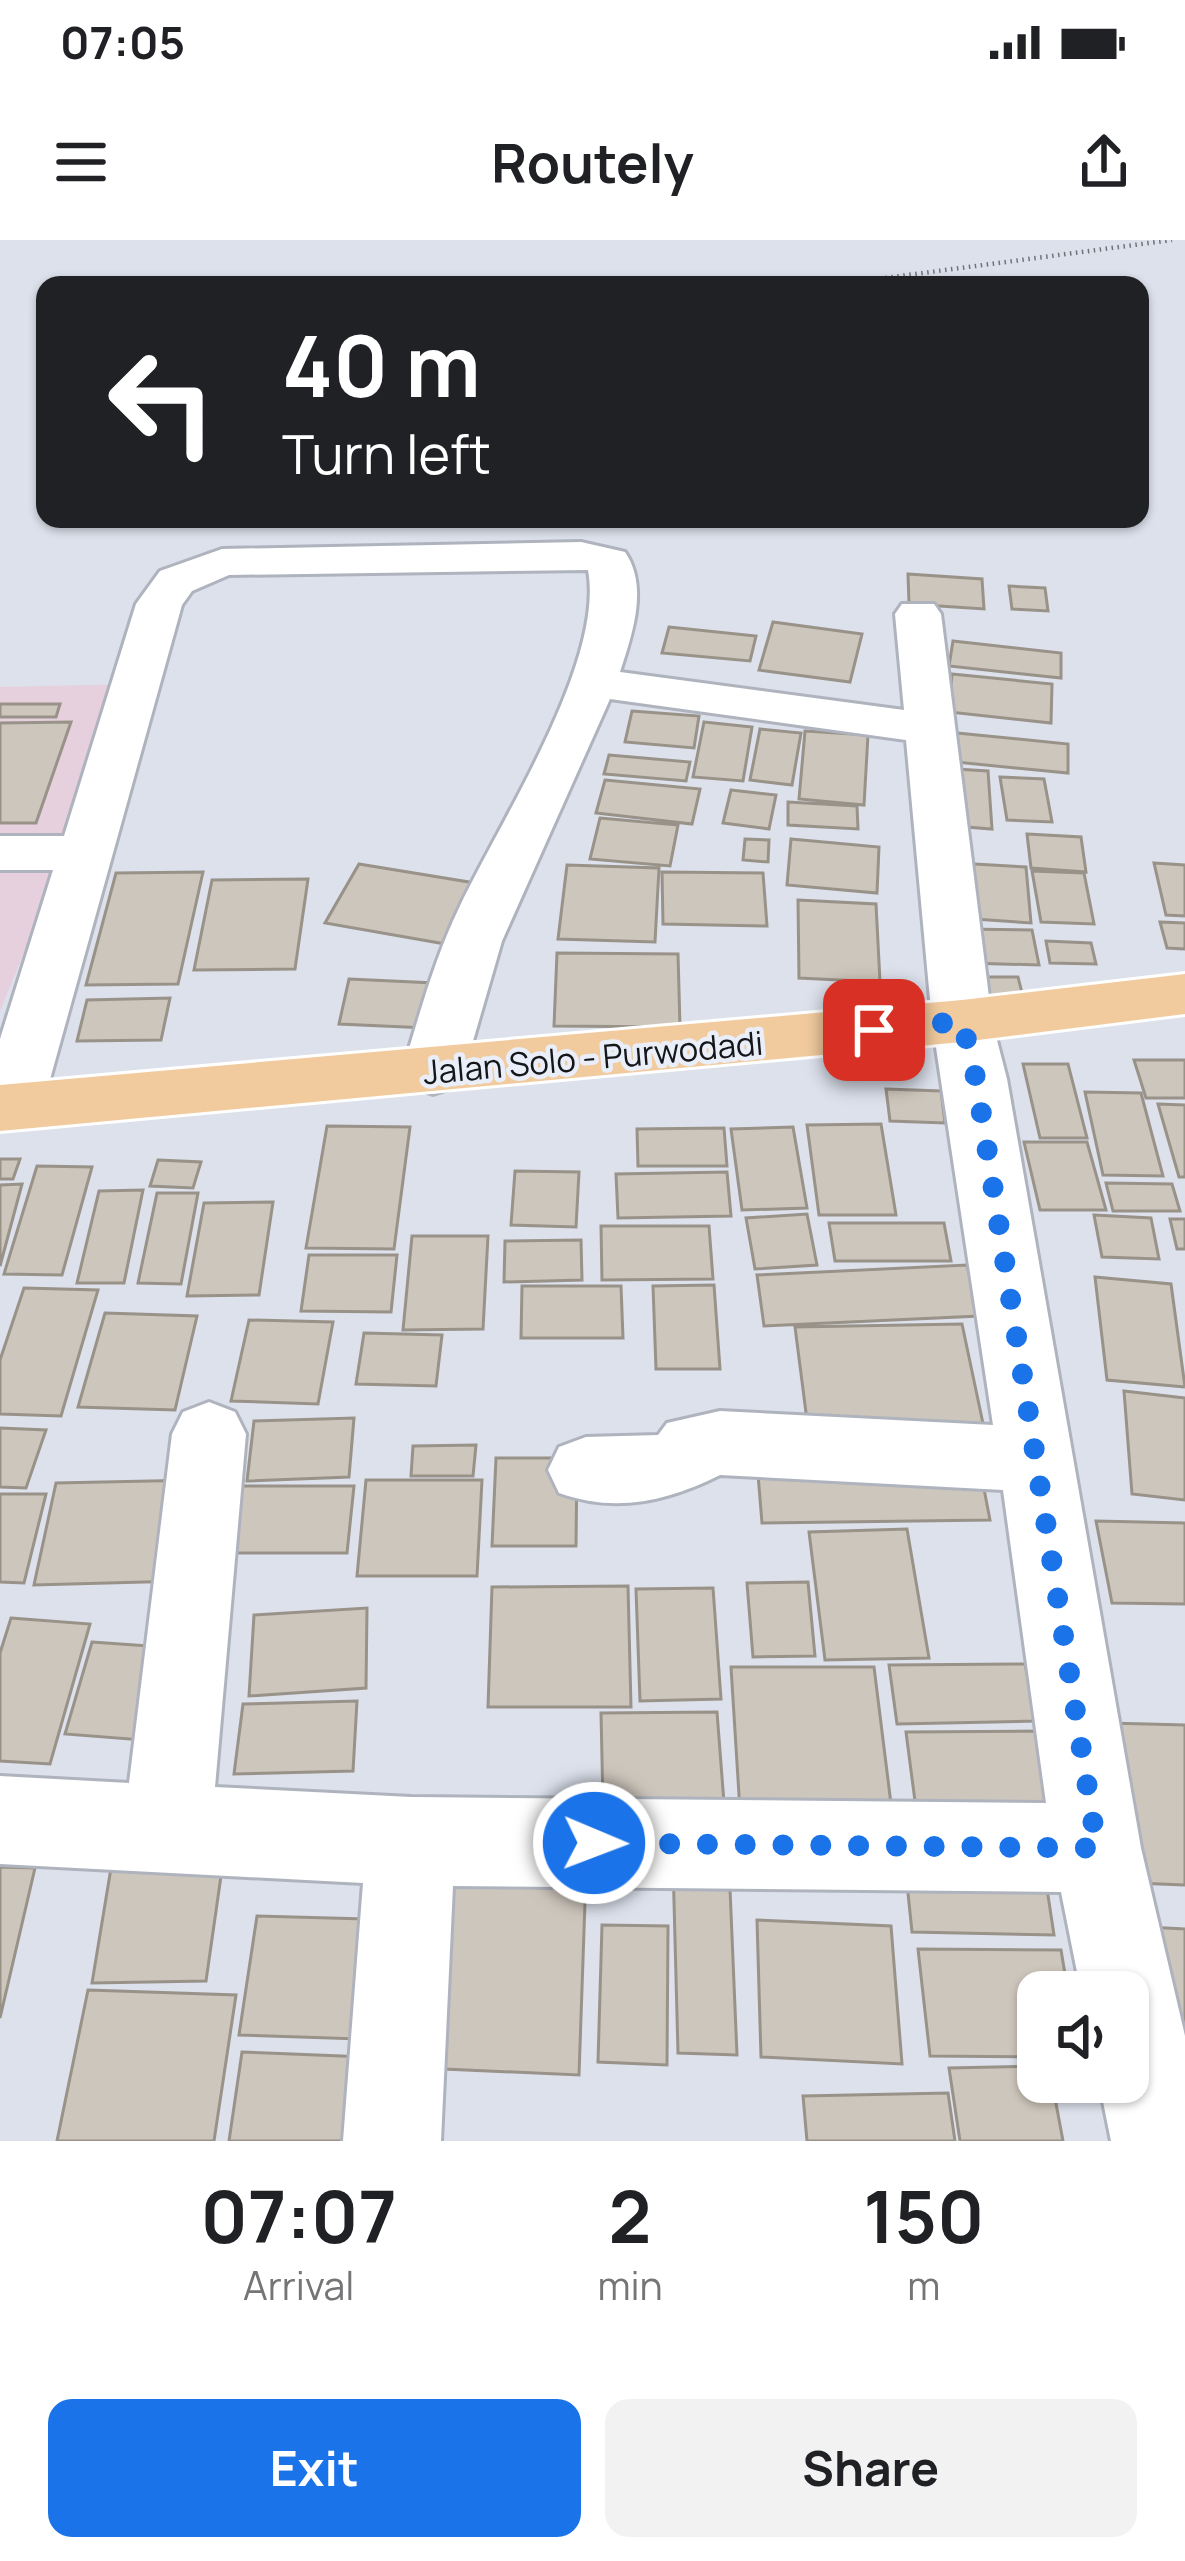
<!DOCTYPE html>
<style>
:root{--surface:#fff;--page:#f2f2f2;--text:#202124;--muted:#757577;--accent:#1a73e8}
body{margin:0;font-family:Manrope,sans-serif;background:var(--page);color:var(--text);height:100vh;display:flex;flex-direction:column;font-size:45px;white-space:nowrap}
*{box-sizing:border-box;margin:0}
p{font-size:39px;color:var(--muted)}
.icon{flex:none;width:66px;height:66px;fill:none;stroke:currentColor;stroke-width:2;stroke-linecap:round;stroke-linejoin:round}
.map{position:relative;height:1901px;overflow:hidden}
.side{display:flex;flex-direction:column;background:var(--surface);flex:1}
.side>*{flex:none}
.banner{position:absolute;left:36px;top:36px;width:1113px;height:252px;border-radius:24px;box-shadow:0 3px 9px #0004;background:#202124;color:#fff;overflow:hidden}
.buttons{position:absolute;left:1017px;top:1731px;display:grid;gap:24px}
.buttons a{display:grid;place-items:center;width:132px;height:132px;border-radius:24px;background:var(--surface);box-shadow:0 3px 9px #0004;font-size:60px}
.pin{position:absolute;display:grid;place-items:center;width:102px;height:102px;color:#fff;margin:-51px;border-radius:24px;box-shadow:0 6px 18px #0006}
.me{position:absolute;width:132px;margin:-66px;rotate:91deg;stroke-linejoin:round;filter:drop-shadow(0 0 9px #0008)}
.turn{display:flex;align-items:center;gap:42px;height:252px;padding:0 48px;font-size:54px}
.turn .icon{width:156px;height:156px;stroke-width:2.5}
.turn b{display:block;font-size:84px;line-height:102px}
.eta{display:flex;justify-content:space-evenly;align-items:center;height:204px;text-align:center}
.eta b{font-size:72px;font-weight:700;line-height:84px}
.primary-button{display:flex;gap:24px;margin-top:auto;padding:24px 48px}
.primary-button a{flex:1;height:138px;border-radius:24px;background:var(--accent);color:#fff;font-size:48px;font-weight:700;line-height:138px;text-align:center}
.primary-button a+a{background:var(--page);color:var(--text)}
.status{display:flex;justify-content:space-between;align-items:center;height:84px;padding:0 60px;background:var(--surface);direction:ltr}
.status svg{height:33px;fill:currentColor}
header{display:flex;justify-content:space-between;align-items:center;height:156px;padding:0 48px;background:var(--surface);font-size:54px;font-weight:700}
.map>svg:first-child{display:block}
.industrial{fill:#e6d0dd}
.building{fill:#cdc6bc;stroke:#999289;stroke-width:3}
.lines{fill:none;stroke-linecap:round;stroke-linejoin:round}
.minor-casing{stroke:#aeb3bd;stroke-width:6}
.major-casing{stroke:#fff;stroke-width:6}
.path{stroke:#6f7379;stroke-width:4.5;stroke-dasharray:1.5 4.5;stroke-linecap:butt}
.minor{fill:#fff;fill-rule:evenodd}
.major{fill:#f1cb9e;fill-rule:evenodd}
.route{stroke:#1a73e8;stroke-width:21;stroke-dasharray:0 37.8}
.labels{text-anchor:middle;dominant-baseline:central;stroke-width:9;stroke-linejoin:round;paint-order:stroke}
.street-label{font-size:33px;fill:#141619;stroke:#e9eef9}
</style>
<div class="status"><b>07:05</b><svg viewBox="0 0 49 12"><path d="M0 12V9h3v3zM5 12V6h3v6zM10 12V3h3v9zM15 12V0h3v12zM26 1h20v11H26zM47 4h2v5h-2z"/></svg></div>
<header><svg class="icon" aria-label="menu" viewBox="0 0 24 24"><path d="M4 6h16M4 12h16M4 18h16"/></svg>Routely<svg class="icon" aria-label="share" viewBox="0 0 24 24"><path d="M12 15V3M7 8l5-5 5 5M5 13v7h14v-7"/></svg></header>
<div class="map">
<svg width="1185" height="1901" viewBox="0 0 1185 1901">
<rect width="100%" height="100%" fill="#dce1ec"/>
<path class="industrial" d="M134,444L0,771V447Z"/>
<path class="building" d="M908,334L982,339L984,369L909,364Z
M1009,346L1045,348L1048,371L1012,369Z
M773,382L862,394L850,442L759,430Z
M669,387L756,396L750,421L662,413Z
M953,401L1061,413V438L949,426Z
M952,434L1052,444L1051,483L949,472Z
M0,464H60L56,477H0Z
M632,471L699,476L694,508L625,502Z
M71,482L36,583H0V483Z
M704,482L752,487L743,541L693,537Z
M760,489L801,493L792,545L750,540Z
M805,491L868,495L864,565L799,559Z
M957,493L1068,504V533L955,522Z
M609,515L690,522L686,541L604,534Z
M939,528L988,531L992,589L941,585Z
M1000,537L1044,539L1052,582L1007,580Z
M605,540L700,549L692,584L596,573Z
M731,550L776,555L769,589L723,583Z
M788,562L857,566L858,589L788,585Z
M600,578L678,585L670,626L590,619Z
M1027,594L1081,597L1086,632L1031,628Z
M745,599L769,600L768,622L743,620Z
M791,599L879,607L877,653L787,645Z
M957,623L1026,627L1031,683L960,678Z
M1154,623L1185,625V676L1166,675Z
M359,624L481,644L451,705L325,683Z
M567,625L659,628L655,702L558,699Z
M1032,631L1084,633L1094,684L1041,682Z
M203,632L178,744L86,745L116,633Z
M662,632L763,633L767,686L663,684Z
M308,639L295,729L194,730L212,640Z
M798,660L876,664L880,742L799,738Z
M1160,682L1185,683V709L1167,708Z
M962,689L1032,690L1039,725L967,723Z
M1046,701L1091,703L1096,724L1050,723Z
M557,713L678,714L680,787L554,786Z
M969,737H1018L1023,757L973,756Z
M349,739L434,743L427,788L339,784Z
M170,758L161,800L77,801L87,760Z
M1134,820H1185V858H1146Z
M1023,824H1068L1087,898H1040Z
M886,849L941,851L945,883L890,881Z
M1085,852L1141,853L1163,936L1103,935Z
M1158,864L1185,865V937H1179Z
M881,884L896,975H819L807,885Z
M327,886L410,887L394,1009L306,1008Z
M793,887L807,968L742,970L731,889Z
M724,888L727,926H638L637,889Z
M1024,902H1087L1106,970H1040Z
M0,919H20L13,939H0Z
M158,920L201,922L193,948L150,946Z
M37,926L92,927L62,1035L4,1034Z
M515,931L579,932L576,987L511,985Z
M727,932L731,976L618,978L616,934Z
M1106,943L1172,944L1180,971H1113Z
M22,944L0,1026V945Z
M143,950L124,1043H77L99,951Z
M157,953H198L181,1044L138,1043Z
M273,962L259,1055L187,1056L204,963Z
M807,974L817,1025L755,1029L746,978Z
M1094,975L1151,978L1159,1019L1102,1017Z
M1170,979H1185V1009H1177Z
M829,983H944L951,1021H835Z
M601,986H709L713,1039L602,1040Z
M412,996H488L483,1089L403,1090Z
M581,1000L582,1040L504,1042L505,1001Z
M309,1015H397L391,1072L301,1071Z
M967,1025L979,1076L764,1086L757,1035Z
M1095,1037L1171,1044L1185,1147L1107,1140Z
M714,1045L720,1129H656L653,1046Z
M522,1046H621L623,1098H521Z
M24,1048L98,1050L61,1176L0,1174V1120Z
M105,1073L197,1076L175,1170L78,1167Z
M249,1080L333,1082L318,1164L231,1161Z
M962,1084L985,1193L809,1196L795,1087Z
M364,1093L442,1095L436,1146L356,1144Z
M1124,1151L1185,1158V1260L1132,1254Z
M354,1178L349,1237L247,1241L254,1181Z
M0,1188L46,1190L26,1248L0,1247Z
M476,1205L473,1236H411L413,1206Z
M496,1218H577L576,1306H492Z
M978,1218L990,1280L762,1283L757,1222Z
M197,1240L181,1341L34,1345L56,1243Z
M366,1240H482L477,1336H357Z
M233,1246H354L347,1313H222Z
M0,1254H46L24,1343L0,1342Z
M1096,1281L1185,1283V1364L1112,1363Z
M907,1289L929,1418L825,1420L809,1292Z
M808,1342L815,1416L753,1417L747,1343Z
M628,1346L631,1467H488L492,1347Z
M713,1348L721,1459L640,1461L636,1349Z
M367,1368L366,1448L249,1456L254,1375Z
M11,1378L90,1384L50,1524L0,1521V1413Z
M92,1402L178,1408L155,1501L65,1494Z
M1025,1424L1036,1481L897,1484L889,1425Z
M731,1427H874L892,1572L740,1571Z
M357,1461L353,1531L234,1534L243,1464Z
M717,1472L724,1563L603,1564L601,1473Z
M1108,1483L1185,1485V1645L1135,1643Z
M1044,1491L1058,1567L916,1569L906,1492Z
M224,1615L206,1741L92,1743L113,1616Z
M673,1623L729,1625L737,1815L678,1813Z
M905,1624L1044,1629L1054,1695L912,1692Z
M0,1627L35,1628L0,1778Z
M440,1629L586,1633L579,1835L422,1828Z
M257,1676L402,1680L390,1800L239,1795Z
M757,1680L891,1686L902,1824L761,1817Z
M602,1685L668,1686L667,1825L598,1822Z
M1129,1686L1185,1689V1836Z
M918,1709L1061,1710L1068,1752H1038V1817L930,1816Z
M88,1750L236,1755L214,1901H57Z
M242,1812L391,1818L382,1901H229Z
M1038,1826V1842H1052L1063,1901H960L949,1828Z
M948,1853L955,1901H807L803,1856Z"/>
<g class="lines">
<defs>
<path id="minor" d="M581,302L625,312C649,347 632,395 620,432L904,470L895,374L902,364H934L941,374L992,781L1007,839L1141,1608L1185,1796V1901H1111L1099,1842H1128V1752H1081L1061,1652L453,1646L441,1901H343L363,1643L0,1624V1536L129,1543L172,1194L183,1172L209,1162L235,1172L246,1194L215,1547L411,1557L1046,1563L1003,1250L720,1235C670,1260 617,1274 559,1253L548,1230L559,1207L586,1197L658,1195L667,1183L720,1171L993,1185L932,781L906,500L610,459L502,701L464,832L455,847L433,854L411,847L402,832C419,776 434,720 459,668C499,583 605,422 588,330L229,335L192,351L182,365L42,868L32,884L0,888V799L53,630H0V596H64L136,364L160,331L222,309Z"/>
<path id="major" d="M1185,734V774L962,802L0,891V845L962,760Z"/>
</defs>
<use href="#minor" class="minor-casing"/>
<use href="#major" class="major-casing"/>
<path class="path" d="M832,45L1172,0"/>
<use href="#minor" class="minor"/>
<use href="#major" class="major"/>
</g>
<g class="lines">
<path class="route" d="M594,1603L1097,1608L976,839L962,781L874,790"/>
</g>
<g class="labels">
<g class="street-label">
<text transform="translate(593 817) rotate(-5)">Jalan Solo - Purwodadi</text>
</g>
</g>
</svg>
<div class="buttons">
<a><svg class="icon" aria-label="sound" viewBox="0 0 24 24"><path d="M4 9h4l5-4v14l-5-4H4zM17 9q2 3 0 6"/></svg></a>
</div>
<div class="pin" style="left:874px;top:790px;background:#d93025"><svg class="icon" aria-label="arrive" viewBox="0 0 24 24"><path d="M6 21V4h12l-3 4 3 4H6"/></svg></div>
<svg class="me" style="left:594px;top:1603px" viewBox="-20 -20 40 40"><circle r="17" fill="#1a73e8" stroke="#fff" stroke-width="3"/><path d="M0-11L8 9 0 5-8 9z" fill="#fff"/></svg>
<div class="banner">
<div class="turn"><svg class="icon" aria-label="left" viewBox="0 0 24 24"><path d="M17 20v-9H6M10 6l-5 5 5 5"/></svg><div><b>40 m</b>Turn left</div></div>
</div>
</div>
<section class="side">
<div class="eta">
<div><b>07:07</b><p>Arrival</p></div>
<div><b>2</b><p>min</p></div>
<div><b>150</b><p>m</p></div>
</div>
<div class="primary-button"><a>Exit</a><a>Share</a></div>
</section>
